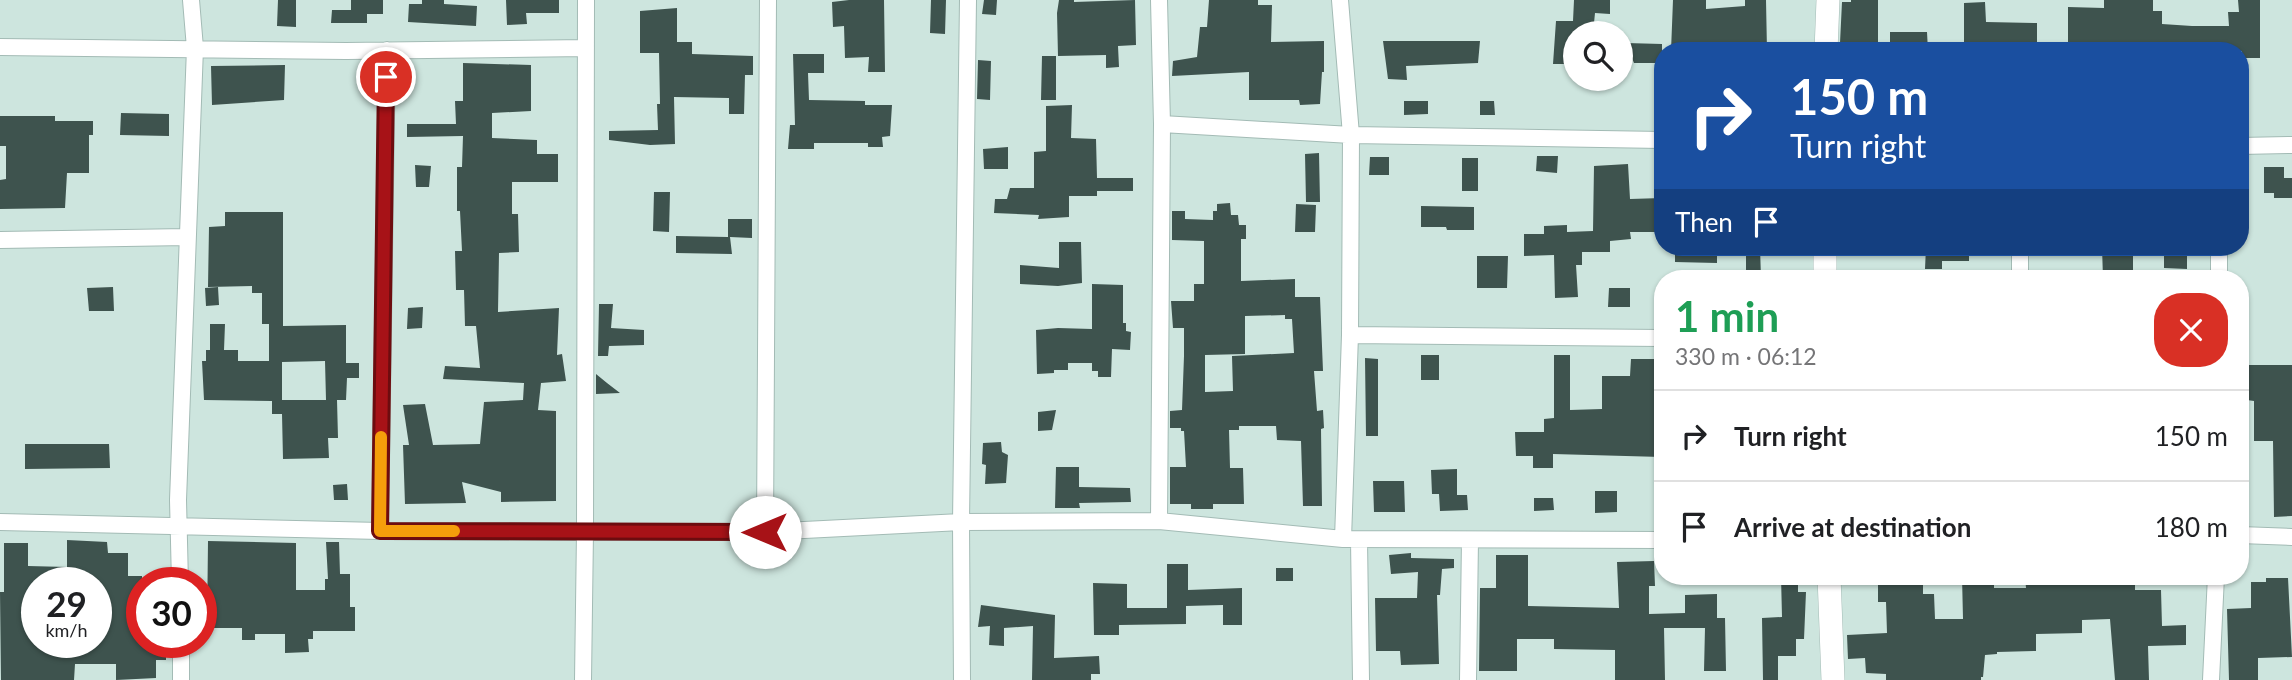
<!DOCTYPE html>
<meta charset="utf-8">
<style>
:root{--surface:#fff;--page:#f6f6f6;--text:#202124;--muted:#757577;--line:#e0e0e0}
body{margin:0;font-family:Lato,sans-serif;background:var(--page);color:var(--text);height:100vh;display:flex;flex-direction:column;font-size:26px;white-space:nowrap}
*{box-sizing:border-box;margin:0}
p{font-size:23px;color:var(--muted)}
.icon{flex:none;width:38px;height:38px;fill:none;stroke:currentColor;stroke-width:2;stroke-linecap:round;stroke-linejoin:round}
.map{position:relative;flex:1;overflow:hidden}
.drawer{position:absolute;left:1654px;top:270px;width:595px;height:315px;display:flex;flex-direction:column;background:var(--surface);border-radius:28px;box-shadow:0 2px 5px #0004}
.drawer>*{flex:none}
.top-card{position:absolute;left:1654px;top:42px;width:595px;height:214px;border-radius:28px;box-shadow:0 2px 5px #0004;background:#1a4fa0;color:#fff;overflow:hidden}
.tools{position:absolute;left:1563px;top:21px;display:grid;gap:14px}
.tools a{display:grid;place-items:center;width:70px;height:70px;border-radius:50%;background:var(--surface);box-shadow:0 2px 5px #0004;font-size:35px}
.speed{position:absolute;left:21px;top:567px;display:flex;gap:14px;font-size:35px;font-weight:700;text-align:center}
.speed>*{display:grid;place-content:center;width:91px;height:91px;border-radius:50%;background:var(--surface);box-shadow:0 2px 5px #0004;line-height:1}
.speed small{font-size:18px;font-weight:400}
.speed .limit{border:10px solid #d22;background:#fff;color:#111}
.pin{position:absolute;display:grid;place-items:center;width:60px;height:60px;color:#fff;margin:-30px;border:4px solid #fff;border-radius:50%;box-shadow:0 2px 7px #0007}
.me{position:absolute;width:77px;margin:-38px;rotate:270deg;stroke-linejoin:round;filter:drop-shadow(0 0 5px #0008)}
.turn{display:flex;align-items:center;gap:24px;height:147px;padding:0 21px;font-size:32px}
.turn .icon{width:91px;height:91px;stroke-width:2.5}
.turn b{display:block;font-size:49px;line-height:60px}
.then{display:flex;align-items:center;height:66px;padding:0 21px;background:#0003;gap:14px;font-size:26px}
.round{display:grid;place-items:center;flex:none;width:74px;height:74px;border-radius:28px;background:var(--page)}
.headline{display:flex;align-items:center;justify-content:space-between;height:119px;padding:0 21px}
h1{font-size:42px;font-weight:700;line-height:52px;color:#1e9e55}
ul{padding:0;list-style:none}
li{display:flex;align-items:center;gap:21px;height:91px;padding:0 21px;border-top:2px solid var(--line)}
li div{flex:1}
li b{display:block;font-size:26px}
li em{font-style:normal}
.map>svg:first-child{display:block}
.building{fill:#3e534e;fill-rule:evenodd}
.lines{fill:none;stroke-linecap:round;stroke-linejoin:round}
.street-casing{stroke:#a3bbb5;stroke-width:18}
.secondary-casing{stroke:#a3bbb5;stroke-width:24}
.street{stroke:#fff;stroke-width:16}
.secondary{stroke:#fff;stroke-width:23}
.route-casing{stroke:#6d0c0f;stroke-width:18}
.route{stroke:#a71217;stroke-width:12}
.slow{stroke:#f59e0b;stroke-width:12}
</style>
<div class="map">
<svg width="2292" height="680" viewBox="0 0 2292 680">
<rect width="100%" height="100%" fill="#cde5de"/>
<path class="building" d="M278,0H296V27L277,26Z
M351,0H383V14H367V23H331L332,10H351Z
M422,0H444V4L477,6L476,26L408,22L409,4H422Z
M506,0H559V13H526L527,24L507,25Z
M849,0H884L885,72H868L869,57L845,58L844,26L833,27L832,2Z
M931,0H946L945,34L930,33Z
M984,0H997L996,15L982,14Z
M1059,0H1074V2L1135,0L1136,45L1118,46L1119,67L1106,68V55L1058,56L1057,13Z
M1209,0H1258V5H1272L1271,42L1324,41V72H1322L1320,104L1300,105L1299,100H1249V72L1172,76L1173,61L1197,57L1200,27H1207Z
M1574,0H1610V14L1595,13L1593,33H1575V64H1553L1556,21H1573Z
M1673,0H1706V9L1745,6V0H1766L1767,51H1671Z
M1851,0H1878V43H1840L1842,2H1851Z
M2104,0H2153V11H2162V24L2192,26H2229L2228,12H2239L2238,0H2260V58H2242V51H2228V45L2165,43L2164,47L2141,43L2068,46V7L2104,8Z
M1985,2L1986,22L2037,23V45L1964,46V3Z
M677,8V42H692V54L753,56V75H745L744,114H729V98L674,97L675,144L650,145L609,140V131L658,130L657,104H660L659,53H640V11Z
M1890,32H1927L1928,51H1890Z
M1383,41H1480L1478,63L1406,66L1407,80L1388,79Z
M1626,43L1662,44V63H1634Z
M793,54H824V73H808L809,100L865,101V105H892L890,136L882,137L883,147H868V143H814V149H788L790,125H795Z
M1042,56H1056V100H1041Z
M978,60L991,61L990,100L977,99Z
M463,63L531,65V111L492,113V138L537,140V154H558V182H512V214H518L519,252L499,253L498,312L559,308L557,355L562,354L566,381L541,383L538,410L556,411V501L501,502V492L462,482L466,503L405,504L403,445H409L403,405L425,404L433,445L480,444L484,402L523,400L524,383L443,379L445,366L480,368L476,326H465L464,290H456L455,251H462L460,211H457V167H462L463,136L407,137V124H456L455,101H463Z
M285,65L284,100L212,105L211,66Z
M1404,101H1428V114L1404,115Z
M1480,101H1494L1495,115H1480Z
M1072,105L1071,138L1096,139L1097,178H1133V191H1097V196H1069V217L1038,219L1039,215L994,213L995,199H1007L1010,188H1034V152L1046,151V106Z
M121,113L169,114V136L120,135Z
M0,116H55V121H93V135H89V173H67L65,208L0,209V180L6,179V146H0Z
M1008,147V169H984L983,149Z
M1319,153L1320,202H1306L1305,154Z
M1537,156H1558L1557,173L1536,171Z
M1370,157H1389V175H1369Z
M1462,158H1478V191H1462Z
M1628,164L1630,199L1662,198V232H1630L1631,239L1610,241V252H1582V265H1576L1578,297L1555,298L1554,255L1524,256V234H1544V226L1567,225V232L1593,231L1594,166Z
M415,165L431,166L429,187H416Z
M2264,167H2284V178H2292V198H2274V193H2264Z
M654,192H670L669,232L653,231Z
M1230,203L1231,215H1238L1239,225H1246V239H1241V281L1295,279V297H1320L1323,371H1314L1317,411L1323,410L1324,428L1321,429L1322,506H1303L1301,441L1277,440L1276,426H1239V430H1229L1230,468H1243L1244,504H1213V509H1191V504H1170V467H1186L1184,431H1181V428H1170V411L1182,410L1184,356V328H1173L1171,301H1194V284H1204V241L1172,240V211H1185V219L1213,220V211H1217V204ZM1285,315V319H1292L1294,353L1232,356L1233,391L1205,392V355L1245,354V316Z
M1296,204L1316,205L1315,232H1295Z
M1421,206L1474,207V230H1447L1446,227H1421Z
M225,212H283V326L346,325V363H359V378H347L346,400H326L325,361L282,362V400H337L338,438H328L329,458L283,459L282,414H272V401L204,400L202,361H206V350H210V324H225L224,350H238V361H269V324H262V293H252V286L208,287L209,227L225,226Z
M728,219H752V238L730,237L732,254L676,253V236L728,237Z
M1059,242H1081L1082,283L1058,286L1020,284V265L1059,268Z
M1675,247H1717V263L1675,262Z
M1746,247H1760L1761,278H1746Z
M1926,247L1969,248V261H1942V269H1925Z
M2102,247H2133V278H2103Z
M2164,251H2187V269L2164,268Z
M1477,256H1508L1507,288H1477Z
M1092,284L1123,285V323H1126V331L1131,332L1130,350L1112,349L1111,377H1098V371H1092V363H1068V370H1054V373L1037,374L1036,330L1058,328L1092,329Z
M113,287L114,311H89L87,288Z
M218,287L219,305L206,306L205,288Z
M1609,288H1630V307H1608Z
M599,304H613L611,328L644,330V345L609,346L608,356H598Z
M423,307L422,328L407,329L408,308Z
M1421,355H1439V380H1421Z
M1554,355H1570V410L1602,409V376H1630L1631,359H1662V457L1553,454V468H1533V456H1516L1515,432H1544V419L1554,418Z
M1365,358L1378,359V436H1366Z
M2240,365H2292V516L2274,517L2273,441H2254V401L2240,399Z
M596,374L607,383L620,393L596,394Z
M1056,410L1052,430L1038,431V412Z
M1001,442L1002,452L1008,455L1006,483L985,484L986,465L982,464L983,443Z
M25,444H109L110,468L25,469Z
M1056,467H1079V487L1130,488L1131,502L1079,503L1080,508H1055Z
M1457,469V495H1467L1468,510L1440,511L1439,494H1432L1431,470Z
M1373,481H1404L1405,512H1374Z
M347,484L348,500H334L333,485Z
M1595,491H1617V512L1595,513Z
M1534,498H1553L1554,510L1534,511Z
M67,540L107,542L108,553H128V576H142V642H166V660H156V678L116,680V664H75L74,680H1L0,592H4V543H28V566L67,567ZM37,583H96V642H37Z
M208,541L296,543V590H325V579H328L326,542H339L340,574H350V607H355V631H313V639H308L309,652L285,653V634H255V640H242V628H207Z
M1411,553V558L1454,559V568L1442,569L1440,595H1437L1439,664L1401,665L1400,651H1376L1375,598H1417L1418,572L1391,574L1389,555Z
M1496,555H1528V606L1619,608L1617,562L1654,561L1655,586H1649V614L1685,613V595L1717,594V618H1725L1726,671H1704L1705,628H1664L1665,680H1615V650L1554,649V639H1517V671H1479L1480,588H1496Z
M1167,564H1188V590L1242,588V625H1223V605L1186,606V624L1119,625V635H1094L1093,583L1127,584V608H1167Z
M1276,568H1293V581H1276Z
M1781,576H1798V592H1806L1804,639H1796V656H1778V680H1763L1762,618L1782,617Z
M1962,576H1980V580H1994V588H2026L2025,576H2069L2103,577V585H2135V590H2161L2162,626L2186,625V645L2148,646L2149,680H2115L2110,619L2082,620V633L2036,634V651L1997,652V654L1985,655L1983,677H1981V680H1886V674L1866,673L1865,658L1848,659L1847,635L1887,633L1886,602H1878V584L1923,583V594H1934L1935,619H1963Z
M2266,578H2288L2292,657L2258,658V680H2229L2227,609L2251,608V582H2266Z
M981,605L1055,615L1054,658L1099,656L1100,674H1091V680H1032L1033,626L1004,628V646L989,645L990,626L978,627Z"/>
<g class="lines">
<defs>
<path id="street" d="M1159,0L1162,124L1159,521
M1340,0L1351,135L1350,335L1343,539
M0,47L346,51L586,48
M1162,124L1351,135L1662,140
M2240,146L2292,145
M0,240L187,237
M2020,278V247
M2219,278V247
M1350,335L1662,338
M0,522L380,531L585,532H765L961,522L1159,521L1343,539L1662,540
M380,531L387,50
M765,532L768,0
M2240,535L2292,537
M1359,540L1361,680
M180,583L178,500L195,48L191,0
M181,642V680
M583,680L585,532L586,0
M962,680L961,522L968,0
M1468,680L1470,540
M2211,680L2216,576"/>
<path id="secondary" d="M1826,51L1828,0
M1825,247V278
M1829,576L1833,680"/>
</defs>
<use href="#street" class="street-casing"/>
<use href="#secondary" class="secondary-casing"/>
<use href="#street" class="street"/>
<use href="#secondary" class="secondary"/>
</g>
<g class="lines">
<defs>
<path id="route" d="M386,77L380,531L765,532"/>
</defs>
<use href="#route" class="route-casing"/>
<use href="#route" class="route"/>
<path class="slow" d="M381,437L380,531H454"/>
</g>
</svg>
<div class="tools">
<a><svg class="icon" aria-label="search" viewBox="0 0 24 24"><circle cx="10" cy="10" r="6"/><path d="M15 15l6 6"/></svg></a>
</div>
<div class="speed"><div>29<small>km/h</small></div><div class="limit">30</div></div>
<div class="pin" style="left:386px;top:77px;background:#d93025"><svg class="icon" aria-label="arrive" viewBox="0 0 24 24"><path d="M6 21V4h12l-3 4 3 4H6"/></svg></div>
<svg class="me" style="left:765px;top:532px" viewBox="-20 -20 40 40"><circle r="19" fill="#fff"/><path d="M0-13L10 11 0 6-10 11z" fill="#a71217"/></svg>
<div class="top-card">
<div class="turn"><svg class="icon" aria-label="right" viewBox="0 0 24 24"><path d="M7 20v-9h11M14 6l5 5-5 5"/></svg><div><b>150 m</b>Turn right</div></div>
<div class="then">Then<svg class="icon" aria-label="arrive" viewBox="0 0 24 24"><path d="M6 21V4h12l-3 4 3 4H6"/></svg></div>
</div>
<section class="drawer">
<div class="headline"><div><h1>1 min</h1><p>330 m · 06:12</p></div><a class="round" style="background:#d93025;color:#fff"><svg class="icon" aria-label="close" viewBox="0 0 24 24"><path d="M6 6l12 12M18 6L6 18"/></svg></a></div>
<ul>
<li><svg class="icon" aria-label="right" viewBox="0 0 24 24"><path d="M7 20v-9h11M14 6l5 5-5 5"/></svg><div><b>Turn right</b></div><em>150 m</em></li>
<li><svg class="icon" aria-label="arrive" viewBox="0 0 24 24"><path d="M6 21V4h12l-3 4 3 4H6"/></svg><div><b>Arrive at destination</b></div><em>180 m</em></li>
</ul>
</section>
</div>
